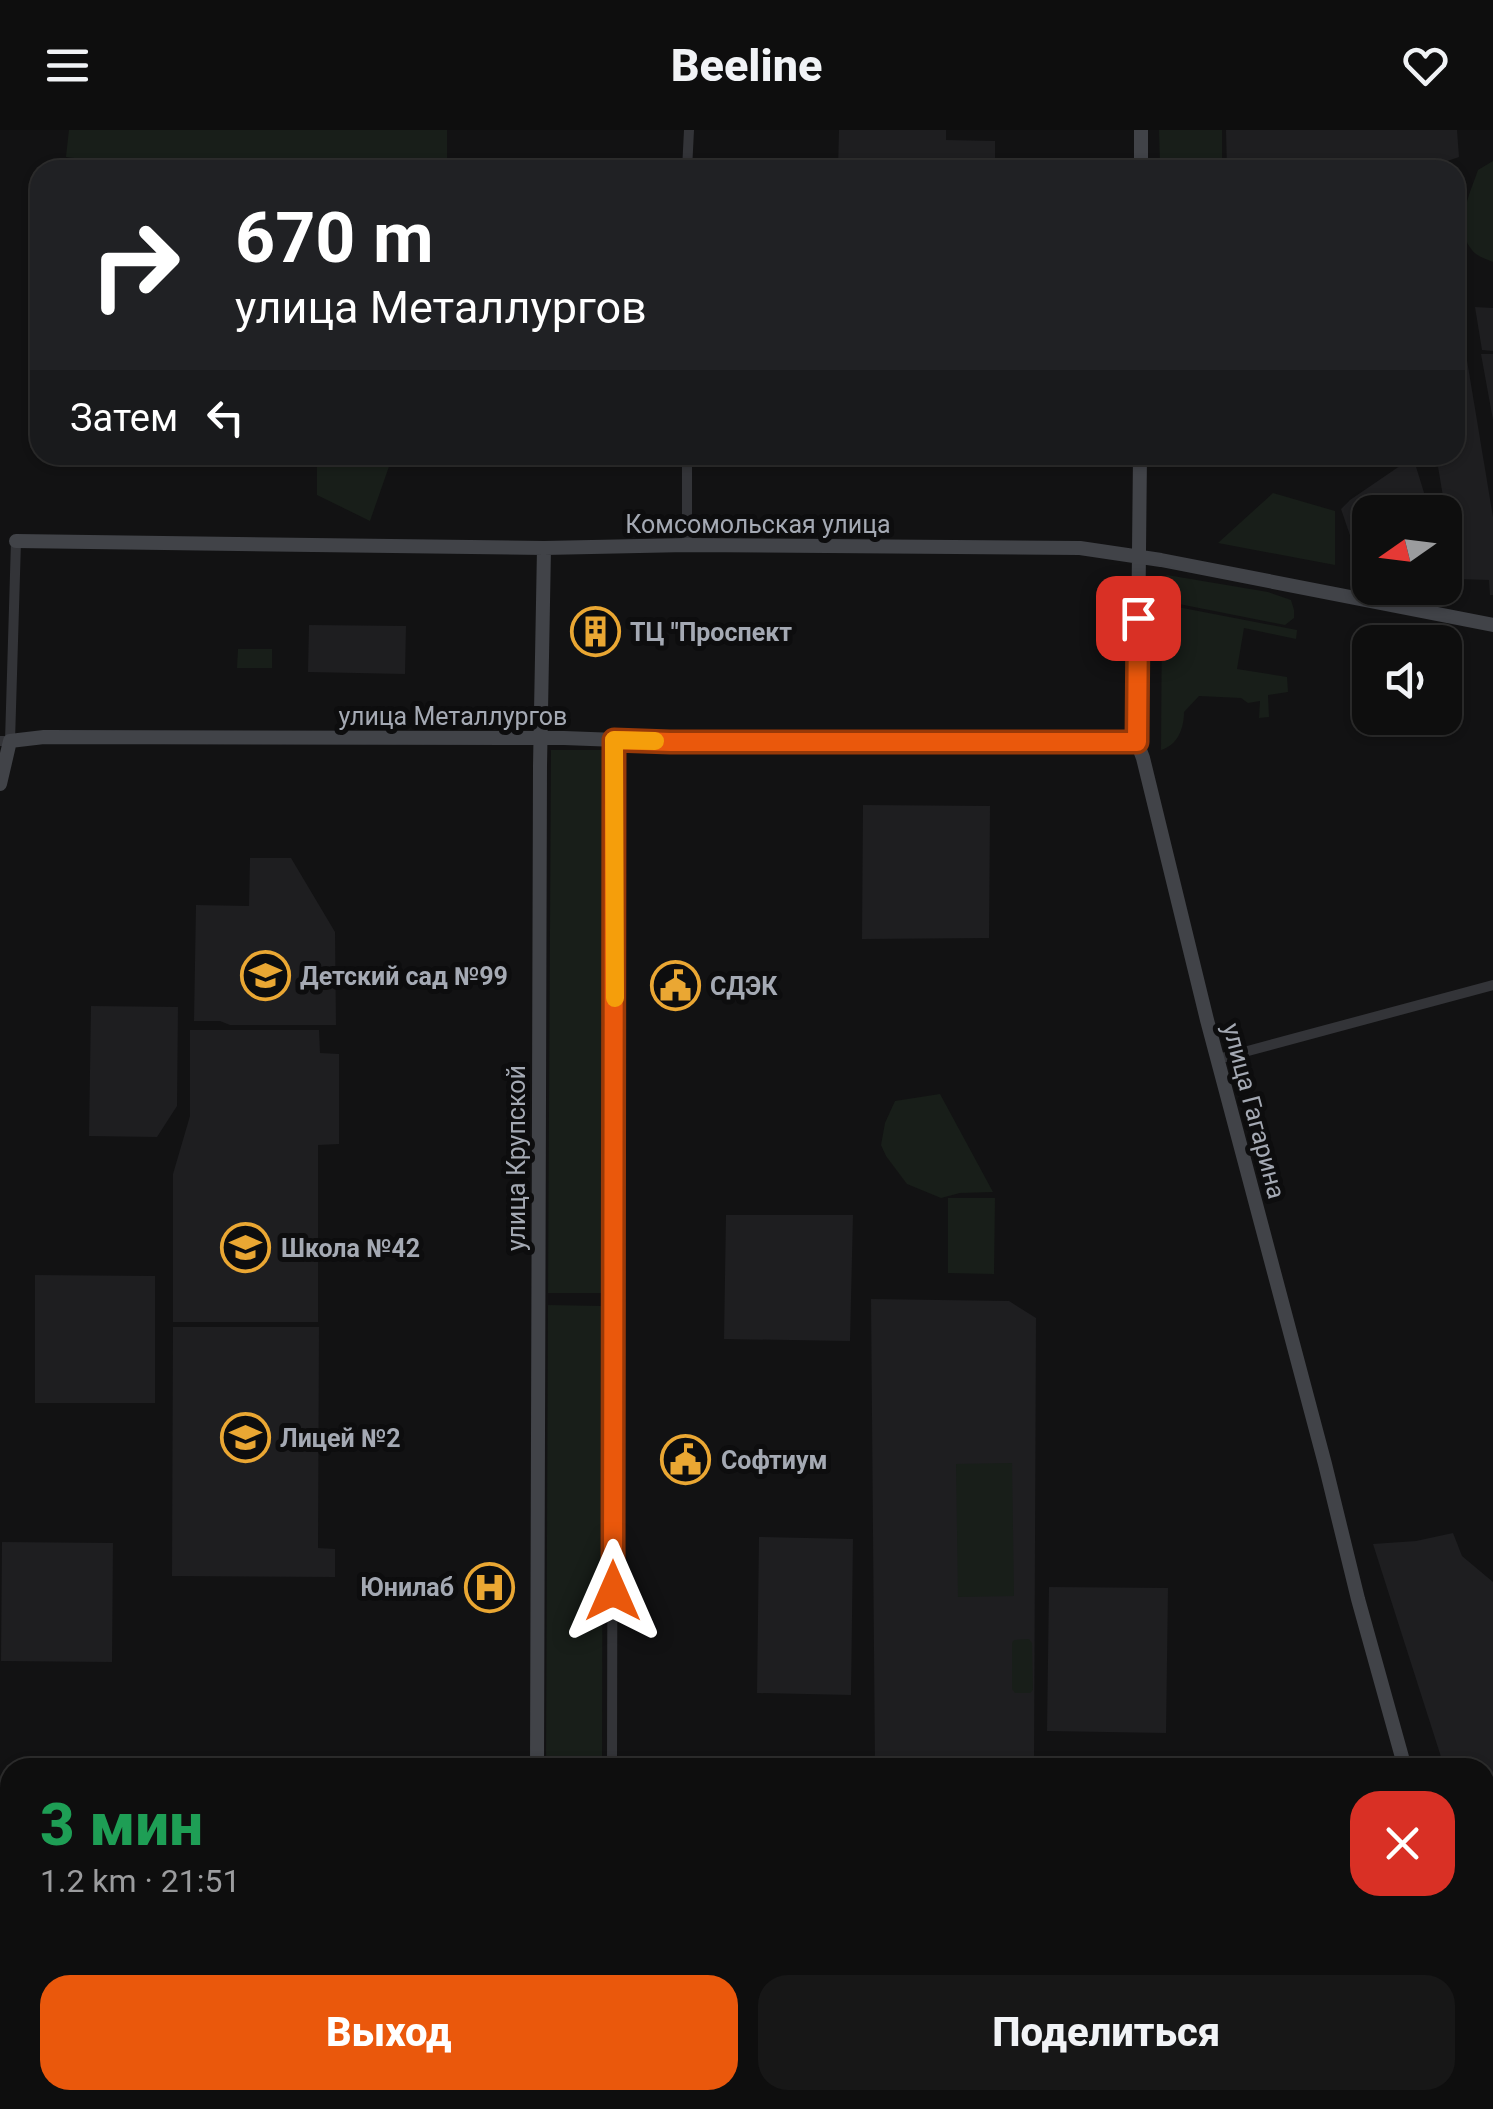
<!DOCTYPE html>
<html lang="ru">
<meta charset="utf-8">
<style>
:root{--surface:#0e0e0e;--page:#171717;--text:#f1f3f6;--muted:#9b9c9e;--line:#2e2e2e;--accent:#ea580c}
body{margin:0;font-family:Roboto,sans-serif;background:var(--page);color:var(--text);height:100vh;display:flex;flex-direction:column;font-size:38px;white-space:nowrap}
*{box-sizing:border-box;margin:0}
p{font-size:32px;color:var(--muted)}
.icon{flex:none;width:55px;height:55px;fill:none;stroke:currentColor;stroke-width:2;stroke-linecap:round;stroke-linejoin:round}
.map{position:relative;flex:1;overflow:hidden}
.sheet{position:absolute;left:0px;top:1628px;width:1495px;height:352px;display:flex;flex-direction:column;background:var(--surface);border-radius:30px 30px 0 0;box-shadow:0 2px 8px #0004,0 0 0 2px var(--line)}
.sheet>*{flex:none}
.top-card{position:absolute;left:30px;top:30px;width:1435px;height:305px;border-radius:30px;box-shadow:0 2px 8px #0004,0 0 0 2px var(--line);background:#202124;color:#fff;overflow:hidden}
.needle{width:65px;rotate:256deg}
.tools{position:absolute;left:1352px;top:365px;display:grid;gap:20px}
.tools a{display:grid;place-items:center;width:110px;height:110px;border-radius:20px;background:var(--surface);box-shadow:0 2px 8px #0004,0 0 0 2px var(--line);font-size:50px}
.pin{position:absolute;display:grid;place-items:center;width:85px;height:85px;color:#fff;margin:-42px;border-radius:20px;box-shadow:0 5px 15px #0006}
.me{position:absolute;width:110px;margin:-55px;rotate:0deg;stroke-linejoin:round;filter:drop-shadow(0 0 8px #0008)}
.turn{display:flex;align-items:center;gap:35px;height:210px;padding:0 40px;font-size:45px}
.turn .icon{width:130px;height:130px;stroke-width:2.5}
.turn b{display:block;font-size:70px;line-height:85px}
.then{display:flex;align-items:center;height:95px;padding:0 40px;background:#0003;gap:20px;font-size:38px}
.round{display:grid;place-items:center;flex:none;width:105px;height:105px;border-radius:30px;background:var(--page)}
.summary{display:flex;align-items:center;justify-content:space-between;height:170px;padding:0 40px}
h1{font-size:60px;font-weight:800;line-height:75px;color:#1e9e55}
.action{display:flex;gap:20px;margin-top:auto;padding:20px 40px}
.action a{flex:1;height:115px;border-radius:30px;background:var(--accent);color:#fff;font-size:40px;font-weight:800;line-height:115px;text-align:center}
.action a+a{background:var(--page);color:var(--text)}
header{display:flex;justify-content:space-between;align-items:center;height:130px;padding:0 40px;background:var(--surface);font-size:45px;font-weight:800}
.map>svg:first-child{display:block}
.built{fill:#1e1e20}
.green{fill:#181e19}
.lines{fill:none;stroke-linecap:round;stroke-linejoin:round}
.street{stroke:#333438;stroke-width:10}
.secondary{stroke:#414348;stroke-width:14}
.route-casing{stroke:#983908;stroke-width:25}
.route{stroke:#ea580c;stroke-width:18}
.slow{stroke:#f59e0b;stroke-width:18}
.labels{text-anchor:middle;dominant-baseline:central;stroke-width:10;stroke-linejoin:round;paint-order:stroke}
.street-label{font-size:25px;fill:#a4a9b3;stroke:#0d0d0e}
.poi-label{font-size:25px;font-weight:bold;fill:#a4a9b3;stroke:#0d0d0e;text-anchor:start}
</style>
<header><svg class="icon" aria-label="menu" viewBox="0 0 24 24"><path d="M4 6h16M4 12h16M4 18h16"/></svg>Beeline<svg class="icon" aria-label="heart" viewBox="0 0 24 24"><path d="M12 20l-8-8c-3-5 5-10 8-4 3-6 11-1 8 4z"/></svg></header>
<div class="map">
<svg width="1493" height="1979" viewBox="0 0 1493 1979">
<rect width="100%" height="100%" fill="#121213"/>
<path class="built" d="M839,0H946V10L995,11V29H1027V40H838Z
M1226,0H1457L1459,27L1420,40H1227Z
M1455,158L1493,387V465H1490L1489,450L1457,449L1436,325H1455Z
M1475,177L1493,178V221L1482,220Z
M1481,224H1493V290Z
M1413,327L1430,382H1370V417L1353,414L1341,379L1350,370Z
M309,495L406,496L405,544L308,542Z
M863,675L990,676L989,808L862,809Z
M250,728H291L335,802L336,895H230L220,891H194L196,775L249,776Z
M91,876L178,877L177,976L157,1007L89,1006Z
M190,900H319L320,923L339,924V1014L318,1015V1192H173V1044L190,986Z
M726,1085H853L850,1211L724,1209Z
M35,1145L155,1146V1273H35Z
M871,1169L1009,1171L1036,1188L1034,1637H875Z
M173,1197H319L318,1418L335,1419V1447L172,1446Z
M1453,1403L1462,1426L1493,1452V1666H1485V1638L1442,1637V1630L1373,1414L1416,1411Z
M759,1407L853,1409L851,1565L757,1563Z
M2,1412L113,1413L112,1532L1,1531Z
M1049,1457L1168,1458L1166,1603L1047,1601Z
M0,1922H10V1970H79V1979H0Z
M1129,1970H1262V1977L1129,1979Z"/>
<path class="green" d="M69,0H447V40H169L66,27Z
M1159,0H1222V40H1164L1160,35Z
M1493,31V132C1486,129 1476,126 1472,120C1453,98 1470,63 1478,40Z
M317,325H393L370,391L317,365Z
M1273,363L1335,381V435L1218,413Z
M1167,445L1268,462L1291,470L1294,480V488L1285,495L1164,471L1162,449Z
M1162,474L1297,500L1296,509L1244,498L1237,539L1287,547L1288,562L1268,565L1269,587L1259,588L1260,571L1248,573L1241,568L1199,566L1184,582C1184,598 1178,615 1161,620Z
M238,519H272V538H237Z
M551,620H606L604,1163H548Z
M940,964L993,1062L960,1063L941,1068L907,1054L886,1026L881,1015L885,993L895,971Z
M948,1068H995L994,1144L948,1143Z
M548,1175L603,1176L602,1637H546Z
M1012,1333L1014,1466L958,1467L956,1334Z
M1029,1509L1032,1513L1033,1560L1030,1563H1015L1012,1559V1513L1014,1510Z
M1485,1795H1493V1888Z"/>
<g class="lines">
<path class="street" d="M687,40L689,0
M687,325V415
M0,611H10L16,411
M1218,929L1493,855
M612,1638L614,609
M1462,1970L1463,1979
M1046,1979L1048,1970"/>
<path class="secondary" d="M1141,40V0
M1140,325L1137,612L1143,628L1207,890L1325,1334L1358,1469L1405,1638
M16,411L544,418L687,415L1080,418L1161,430L1493,495
M0,654L10,611L44,607L564,608L670,612H1137
M537,1638L540,636L544,418
M0,1686H10
M1485,1707L1493,1708
M0,1709H10
M535,1970V1979"/>
</g>
<g class="lines">
<defs>
<path id="route" d="M613,1461L614,610L670,612H1137L1138,488"/>
</defs>
<use href="#route" class="route-casing"/>
<use href="#route" class="route"/>
<path class="slow" d="M615,868L614,610L655,611"/>
</g>
<defs>
<symbol id="building-ring" viewBox="-11 -11 22 22"><circle r="9.5" fill="#0d0d0e" stroke="#eaa733" stroke-width="1.5"/><path d="M-4-6H4V6H1V3H-1V6H-4ZM-2.5-4.3h1.7v1.8h-1.7ZM.8-4.3h1.7v1.8H.8ZM-2.5-1h1.7V.8h-1.7ZM.8-1h1.7V.8H.8Z" fill="#eaa733"/></symbol>
<symbol id="school-ring" viewBox="-11 -11 22 22"><circle r="9.5" fill="#0d0d0e" stroke="#eaa733" stroke-width="1.5"/><path d="M0-5L7-2L0 1L-7-2ZM-4 1L0 2.5L4 1V4Q0 6-4 4Z" fill="#eaa733"/></symbol>
<symbol id="civic-ring" viewBox="-11 -11 22 22"><circle r="9.5" fill="#0d0d0e" stroke="#eaa733" stroke-width="1.5"/><path d="M-.6-6.5H3V-4.5H.6V-3L4-1V1h2V6H-6V1h2V-1L-.6-3ZM-1.2 2.5V6h2.4V2.5Z" fill="#eaa733"/></symbol>
<symbol id="hospital-ring" viewBox="-11 -11 22 22"><circle r="9.5" fill="#0d0d0e" stroke="#eaa733" stroke-width="1.5"/><path d="M-5-5h3v3.5h4V-5h3V5h-3V1.5h-4V5h-3Z" fill="#eaa733"/></symbol>
</defs>
<g fill-rule="evenodd">
<use href="#building-ring" x="568" y="474" width="55" height="55"/>
<use href="#school-ring" x="238" y="818" width="55" height="55"/>
<use href="#civic-ring" x="648" y="828" width="55" height="55"/>
<use href="#school-ring" x="218" y="1090" width="55" height="55"/>
<use href="#school-ring" x="218" y="1280" width="55" height="55"/>
<use href="#civic-ring" x="658" y="1302" width="55" height="55"/>
<use href="#hospital-ring" x="462" y="1430" width="55" height="55"/>
</g>
<g class="labels">
<g class="street-label">
<text x="758" y="394">Комсомольская улица</text>
<text x="453" y="586">улица Металлургов</text>
<text transform="translate(1254 981) rotate(75)">улица Гагарина</text>
<text transform="translate(516 1028) rotate(-90)">улица Крупской</text>
</g>
<g class="poi-label">
<text x="630" y="502">ТЦ "Проспект</text>
<text x="300" y="846">Детский сад №99</text>
<text x="710" y="856">СДЭК</text>
<text x="281" y="1118">Школа №42</text>
<text x="280" y="1308">Лицей №2</text>
<text x="721" y="1330">Софтиум</text>
<text x="454" y="1457" text-anchor="end">Юнилаб</text>
</g>
</g>
</svg>
<div class="tools">
<a><svg class="needle" viewBox="-14 -14 28 28"><path d="M0-13l5 13h-10z" fill="#e53935"/><path d="M0 13l5-13h-10z" fill="#9b9c9e"/></svg></a>
<a><svg class="icon" aria-label="sound" viewBox="0 0 24 24"><path d="M4 9h4l5-4v14l-5-4H4zM17 9q2 3 0 6"/></svg></a>
</div>
<div class="pin" style="left:1138px;top:488px;background:#d93025"><svg class="icon" aria-label="arrive" viewBox="0 0 24 24"><path d="M6 21V4h12l-3 4 3 4H6"/></svg></div>
<svg class="me" style="left:613px;top:1461px" viewBox="-20 -20 40 40"><path d="M0-17L14 15 0 8-14 15z" fill="#ea580c" stroke="#fff" stroke-width="4"/></svg>
<div class="top-card">
<div class="turn"><svg class="icon" aria-label="right" viewBox="0 0 24 24"><path d="M7 20v-9h11M14 6l5 5-5 5"/></svg><div><b>670 m</b>улица Металлургов</div></div>
<div class="then">Затем<svg class="icon" aria-label="left" viewBox="0 0 24 24"><path d="M17 20v-9H6M10 6l-5 5 5 5"/></svg></div>
</div>
<section class="sheet">
<div class="summary"><div><h1>3 мин</h1><p>1.2 km · 21:51</p></div><a class="round" style="background:#d93025;color:#fff"><svg class="icon" aria-label="close" viewBox="0 0 24 24"><path d="M6 6l12 12M18 6L6 18"/></svg></a></div>
<div class="action"><a>Выход</a><a>Поделиться</a></div>
</section>
</div>
